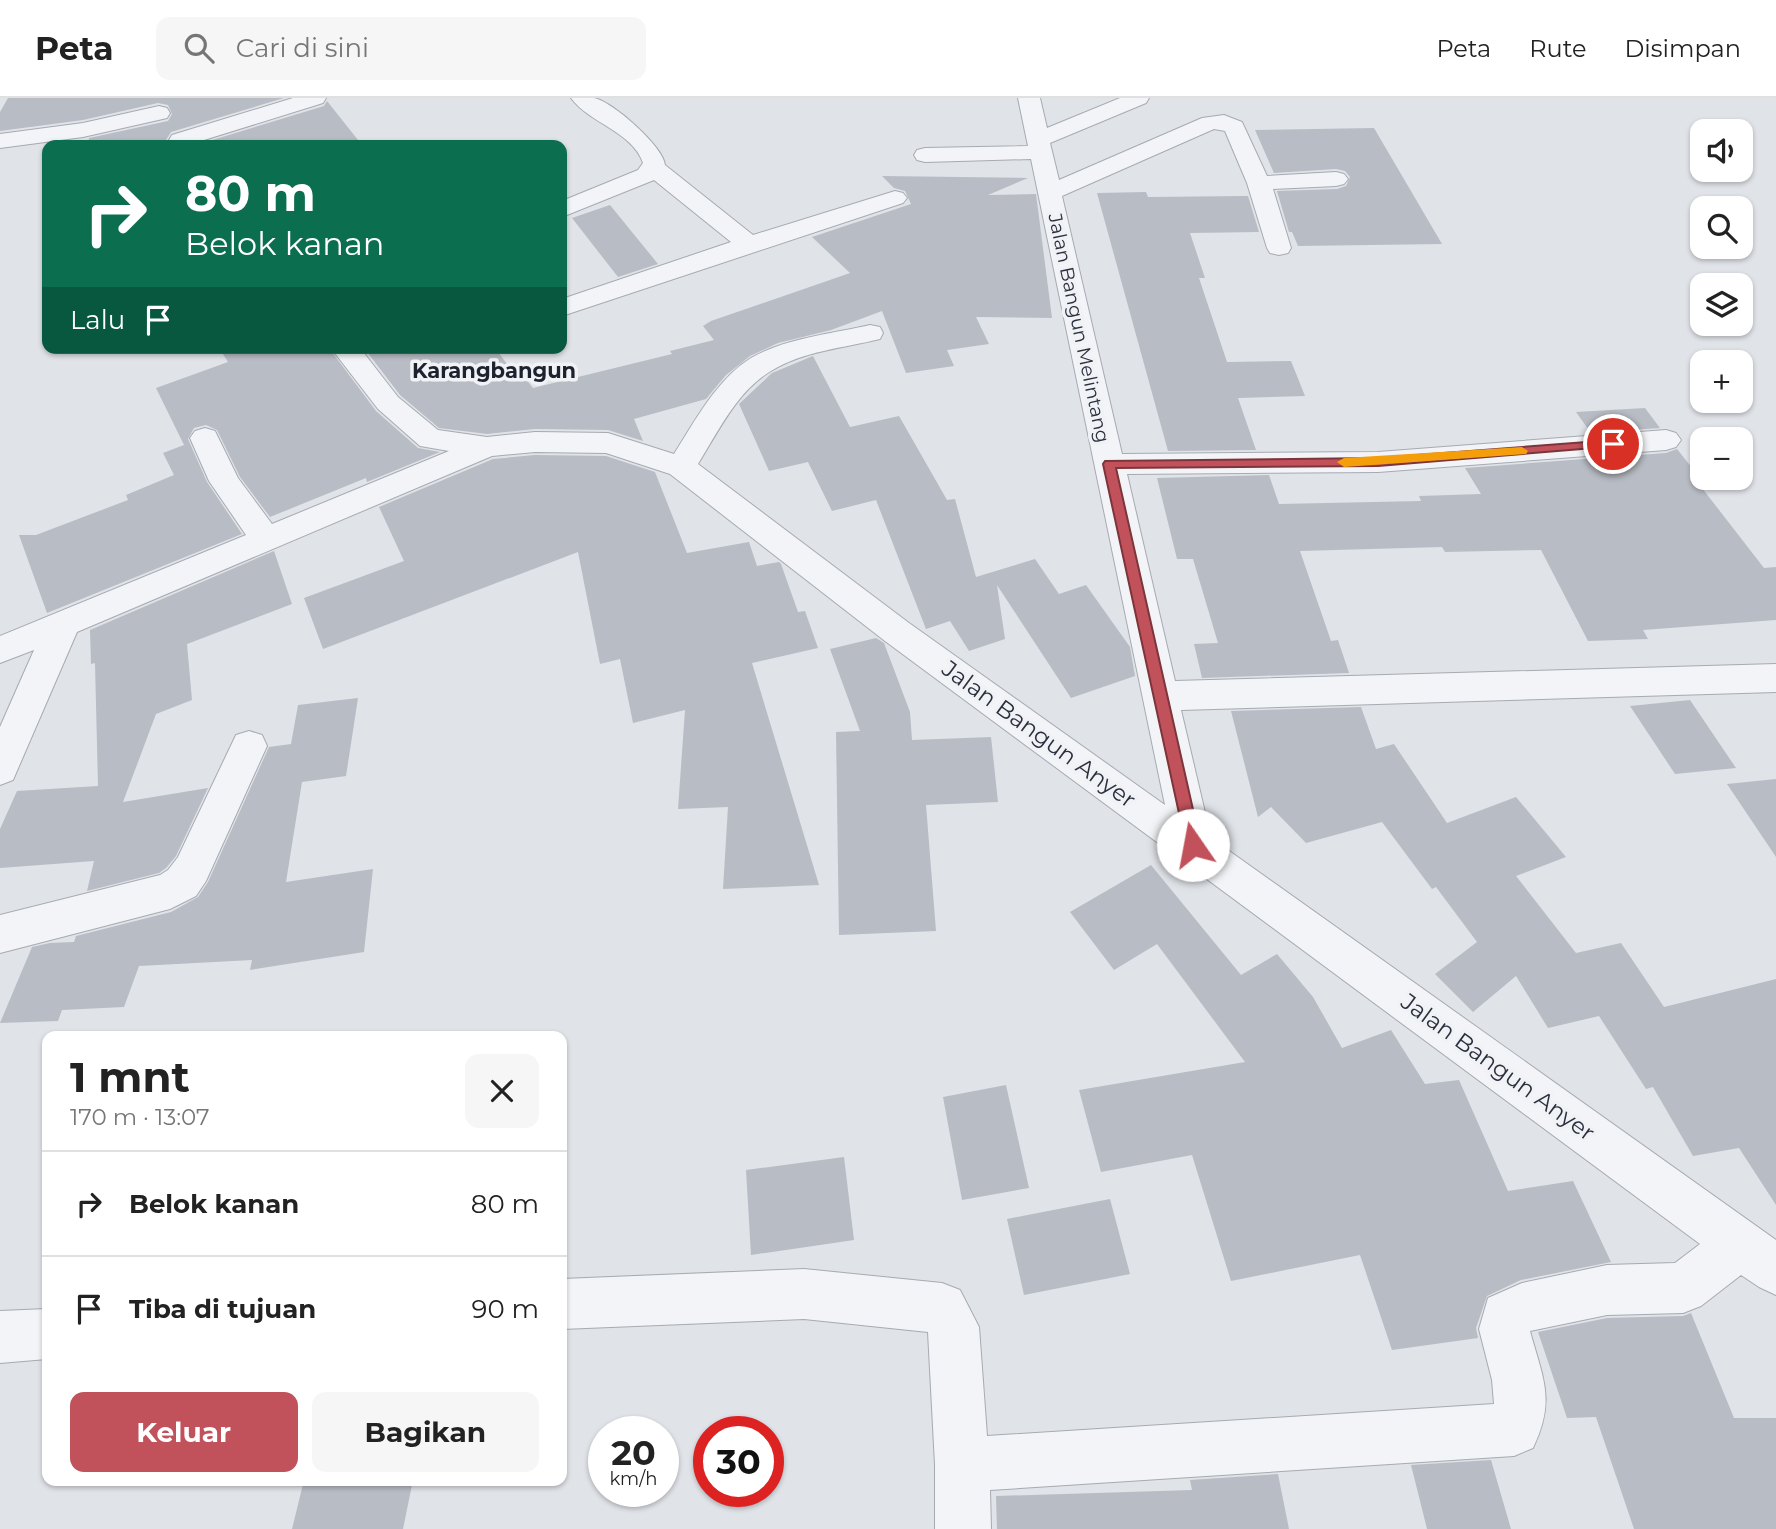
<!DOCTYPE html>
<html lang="id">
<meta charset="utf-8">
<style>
:root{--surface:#fff;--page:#f6f6f6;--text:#222;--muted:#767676;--line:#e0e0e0;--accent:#c1525c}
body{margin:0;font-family:Montserrat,sans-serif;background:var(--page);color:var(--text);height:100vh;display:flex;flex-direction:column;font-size:26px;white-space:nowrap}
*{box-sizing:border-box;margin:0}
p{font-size:23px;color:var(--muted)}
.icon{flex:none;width:38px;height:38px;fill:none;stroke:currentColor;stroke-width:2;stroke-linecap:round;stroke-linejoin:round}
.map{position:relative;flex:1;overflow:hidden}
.details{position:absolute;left:42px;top:933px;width:525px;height:455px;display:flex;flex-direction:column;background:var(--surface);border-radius:14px;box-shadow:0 2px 5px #0004}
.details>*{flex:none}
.hud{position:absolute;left:42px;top:42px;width:525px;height:214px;border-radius:14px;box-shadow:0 2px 5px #0004;background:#0b6e4f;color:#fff;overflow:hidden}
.buttons{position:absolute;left:1690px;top:21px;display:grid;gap:14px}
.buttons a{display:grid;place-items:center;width:63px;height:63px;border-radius:14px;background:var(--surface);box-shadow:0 2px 5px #0004;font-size:35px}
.speed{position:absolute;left:588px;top:1318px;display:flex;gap:14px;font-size:35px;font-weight:700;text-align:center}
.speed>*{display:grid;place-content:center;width:91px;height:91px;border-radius:50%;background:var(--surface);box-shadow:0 2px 5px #0004;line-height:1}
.speed small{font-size:18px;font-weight:400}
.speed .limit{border:10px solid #d22;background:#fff;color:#111}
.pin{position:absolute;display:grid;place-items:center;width:60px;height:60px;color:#fff;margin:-30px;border:4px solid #fff;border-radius:50%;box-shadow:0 2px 7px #0007}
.me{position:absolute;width:77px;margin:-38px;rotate:348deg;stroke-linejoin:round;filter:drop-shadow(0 0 5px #0008)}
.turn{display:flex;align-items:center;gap:24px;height:147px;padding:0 28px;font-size:32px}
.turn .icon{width:91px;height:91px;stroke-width:2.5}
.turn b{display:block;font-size:49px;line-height:60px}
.then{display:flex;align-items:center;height:66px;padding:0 28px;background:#0003;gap:14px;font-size:26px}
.round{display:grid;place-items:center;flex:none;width:74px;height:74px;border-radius:14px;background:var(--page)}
.summary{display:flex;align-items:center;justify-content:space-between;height:119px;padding:0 28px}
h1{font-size:42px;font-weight:700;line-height:52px}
.cta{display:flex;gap:14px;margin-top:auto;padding:14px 28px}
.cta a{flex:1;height:80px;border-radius:14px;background:var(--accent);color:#fff;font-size:28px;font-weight:700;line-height:80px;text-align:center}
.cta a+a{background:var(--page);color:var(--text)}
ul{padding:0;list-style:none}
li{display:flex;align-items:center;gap:21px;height:105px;padding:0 28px;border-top:2px solid var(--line)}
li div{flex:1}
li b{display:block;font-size:26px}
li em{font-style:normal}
header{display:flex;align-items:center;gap:42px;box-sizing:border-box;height:98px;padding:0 35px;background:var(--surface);border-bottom:2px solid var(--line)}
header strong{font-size:33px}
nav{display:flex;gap:38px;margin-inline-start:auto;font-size:24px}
.search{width:490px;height:63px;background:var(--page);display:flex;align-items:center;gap:18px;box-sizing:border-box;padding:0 24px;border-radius:14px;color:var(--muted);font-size:26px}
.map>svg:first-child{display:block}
.building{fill:#b8bcc4}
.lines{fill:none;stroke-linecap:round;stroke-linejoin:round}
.minor-casing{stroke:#a6aab2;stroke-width:2}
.minor{fill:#f3f4f7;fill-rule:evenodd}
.route{fill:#c1525c;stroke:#7d353c;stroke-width:2}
.slow{fill:#f59e0b}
.labels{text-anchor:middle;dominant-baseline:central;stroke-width:7;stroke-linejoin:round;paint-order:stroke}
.far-street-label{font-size:19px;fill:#2b303e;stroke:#f0f2f6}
.far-quarter-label{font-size:21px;font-weight:bold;fill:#1d222f;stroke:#f0f2f6}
.street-label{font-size:23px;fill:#2b303e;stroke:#f0f2f6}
</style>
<header>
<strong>Peta</strong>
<div class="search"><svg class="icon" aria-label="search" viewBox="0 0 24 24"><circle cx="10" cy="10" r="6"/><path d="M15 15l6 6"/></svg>Cari di sini</div>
<nav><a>Peta</a><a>Rute</a><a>Disimpan</a></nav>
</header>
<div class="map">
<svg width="1776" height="1431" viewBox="0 0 1776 1431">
<rect width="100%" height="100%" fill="#e0e3e8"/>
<path class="building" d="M8,0H284L171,34L166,42L171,47H88L89,40L168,23L172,16L168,7L158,5L83,22L0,33V14Z
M327,3L362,47H196L324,8Z
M1374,30L1442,146L1298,148L1292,134H1289L1277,93L1337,91L1346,88L1350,79L1345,73L1336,71L1274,75L1255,32Z
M882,78L1028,80L988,97L1036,96L1052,220L976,219L989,246L947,252L954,268L906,275L882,213L831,232L778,245L750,258L726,277L706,301L634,321L643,343L608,332L535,331L487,336L439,330L400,297L364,250H495L513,274L519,272L533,290L672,256L670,253L714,242L703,228L711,223L850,175L812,139L911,106L905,93L894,90Z
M1146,94L1148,99L1248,98L1259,134L1190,135L1205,180H1199L1227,264L1291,263L1305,298L1238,300L1256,352L1168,353L1097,95Z
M610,107L658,166L618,179L572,120Z
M219,250H329L376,313L418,350L440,354L367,384L366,380L270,419L240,379L217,332L206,327L194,330L188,341L207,384L242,436L47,515L19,437H36L128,402L126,397L174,377L163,355L184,347L156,290L228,264Z
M813,258L850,329L899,318L947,402L955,401L976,479L1035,461L1059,496L1086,487L1130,549L1135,578L1071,600L997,487L1005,541L969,553L950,523L926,531L876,402L832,413L808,364L769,373L739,306L772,275Z
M1645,310L1660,330L1591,335L1576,314Z
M1677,351L1700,380L1695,381L1764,470L1776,469V522L1643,532L1648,541L1588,543L1541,452L1445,454L1442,449L1300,453L1331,543L1338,542L1349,575L1202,580L1194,546L1218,545L1193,461H1177L1157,380L1269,377L1279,406L1421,403L1419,398L1481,396L1465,370L1666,355Z
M535,357L606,358L655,374L687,455L749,444L757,468L779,464L781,466L798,514L805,513L818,550L752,565L819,787L723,791L728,709L678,711L685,612L633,625L620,561L600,566L578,454L323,551L304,500L404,463L379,409L493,361Z
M274,453L292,506L187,546L192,602L156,616L123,704L208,690L176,758L166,770L159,775L87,793L94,763L0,770V731L17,693L98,688L95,565L91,566L90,532Z
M876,540L884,545L910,614L912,642L991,639L998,704L926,707L936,833L839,837L836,634L860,633L830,551Z
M358,600L346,678L302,684L286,784L373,771L364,854L250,872L252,862L139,868L124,909L62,912L58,923L0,925L32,849L50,845L74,844L76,838L171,814L198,799L208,784L269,649L291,646L298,607Z
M1690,602L1736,670L1675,676L1630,608Z
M1361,609L1376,651L1394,646L1447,725L1516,699L1566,759L1516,778L1576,855L1621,845L1664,909L1776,881V1107L1739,1050L1693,1058L1653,989L1646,991L1599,918L1548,930L1516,878L1473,914L1435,876L1477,844L1436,789L1432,791L1382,724L1306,745L1271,709L1258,719L1231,613Z
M1776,681V759L1727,686Z
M1151,767L1241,877L1277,856L1313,899L1342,950L1391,932L1425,986L1459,982L1508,1093L1573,1083L1611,1164L1521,1182L1487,1198L1476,1230L1478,1240L1392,1252L1360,1157L1231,1183L1192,1057L1101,1074L1079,992L1245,964L1157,846L1114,872L1070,814Z
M1006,987L1029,1090L962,1102L943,999Z
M844,1059L854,1142L751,1157L746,1072Z
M1110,1101L1130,1176L1024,1197L1007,1121Z
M1691,1215L1734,1320H1776V1431H1634L1596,1319L1567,1320L1538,1234L1607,1220L1683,1218Z
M1491,1362L1511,1431H1427L1411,1367Z
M1278,1376L1289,1431H997L996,1398L1192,1392L1190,1382Z
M304,1382H413L403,1431H292Z"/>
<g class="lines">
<defs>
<path id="minor" d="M293,0H326L323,5L188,47H174L169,42L172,37Z
M571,0C578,0 587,0 594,0C612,3 664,49 665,67L753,137L895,93L903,95L907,100L903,105L562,218V201L731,144L654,82L562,119V103L638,72L643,65C633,34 589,25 571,0Z
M1018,0H1040L1047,30L1120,0H1149L1146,5L1050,45L1059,82L1202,20L1224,17L1242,24L1267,78L1336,74L1344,76L1348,81L1344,86L1336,88L1273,91L1291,150L1288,155L1279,157L1270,155L1267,150L1247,85L1225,33L1214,31L1062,98L1122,356L1378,354L1666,332L1676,335L1681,342L1676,349L1666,352L1378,374L1127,376L1175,583L1776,566V594L1181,612L1211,740L1776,1142V1197L1759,1189L1741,1177L1701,1208L1683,1215L1607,1217L1530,1233C1543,1281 1556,1302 1533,1350L1514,1358L990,1392L991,1431H935V1367L928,1234L804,1221L562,1231V1181L804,1171L942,1185L960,1192L979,1229L987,1338L1494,1306L1492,1282L1479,1231L1488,1200L1522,1185L1607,1167L1675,1165L1700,1146L885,543L670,376L606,355L535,354L492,358L77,534L13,682L0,687V629L34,552L0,565V538L246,437L209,383L190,340L195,333L205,330L215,333L238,380L272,426L449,353L420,348L378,311L331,250H360L398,299L438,332L487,339L535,334L608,335L674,356C695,323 717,281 751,260C786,240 831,236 870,227L880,229L883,235L880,241C844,250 803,253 771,273C737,293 718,334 698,366L909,525L1165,707L1031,61L925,64L917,62L914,57L917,52L925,50L1028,48Z
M159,8L167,10L170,15L167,20L83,39L0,50V36L83,25Z
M249,633L262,637L267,648L206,783L196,798L170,811L0,855V817L160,777L168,772L178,759L236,637Z
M47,1211V1261L0,1265V1213Z"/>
</defs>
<use href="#minor" class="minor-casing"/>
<use href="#minor" class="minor"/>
</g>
<path class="route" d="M1613,342L1619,346L1618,348L1378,368L1116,370L1201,747L1199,752H1187L1103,366L1105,363L1378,360Z"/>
<path class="slow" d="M1522,349L1528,353L1526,356L1344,369L1337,364L1344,360Z"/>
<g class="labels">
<g class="far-street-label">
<text transform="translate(1079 230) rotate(78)">Jalan Bangun Melintang</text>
</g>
<g class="far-quarter-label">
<text x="494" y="272">Karangbangun</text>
</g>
<g class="street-label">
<text transform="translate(1039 636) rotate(36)">Jalan Bangun Anyer</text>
<text transform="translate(1498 969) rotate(36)">Jalan Bangun Anyer</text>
</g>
</g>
</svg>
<div class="buttons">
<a><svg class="icon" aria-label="sound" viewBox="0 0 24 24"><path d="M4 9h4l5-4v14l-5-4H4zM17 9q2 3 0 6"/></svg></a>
<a><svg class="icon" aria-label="search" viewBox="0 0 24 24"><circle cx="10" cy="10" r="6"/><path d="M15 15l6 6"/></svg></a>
<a><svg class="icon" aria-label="layers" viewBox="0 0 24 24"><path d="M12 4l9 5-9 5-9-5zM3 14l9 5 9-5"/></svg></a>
<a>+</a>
<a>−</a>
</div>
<div class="speed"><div>20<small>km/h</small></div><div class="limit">30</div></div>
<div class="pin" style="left:1613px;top:346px;background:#d93025"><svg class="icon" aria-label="arrive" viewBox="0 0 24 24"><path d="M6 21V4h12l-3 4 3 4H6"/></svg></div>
<svg class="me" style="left:1193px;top:747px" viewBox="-20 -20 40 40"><circle r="19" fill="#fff"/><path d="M0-13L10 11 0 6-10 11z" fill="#c1525c"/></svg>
<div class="hud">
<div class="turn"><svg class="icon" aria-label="right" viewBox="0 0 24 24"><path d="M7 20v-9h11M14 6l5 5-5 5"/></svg><div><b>80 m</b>Belok kanan</div></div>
<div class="then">Lalu<svg class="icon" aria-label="arrive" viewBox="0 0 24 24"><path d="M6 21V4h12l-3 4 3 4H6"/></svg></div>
</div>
<section class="details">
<div class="summary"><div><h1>1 mnt</h1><p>170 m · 13:07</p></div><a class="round"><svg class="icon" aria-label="close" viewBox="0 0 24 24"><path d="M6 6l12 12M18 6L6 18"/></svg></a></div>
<ul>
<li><svg class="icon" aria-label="right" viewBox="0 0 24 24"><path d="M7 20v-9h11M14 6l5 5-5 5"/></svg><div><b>Belok kanan</b></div><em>80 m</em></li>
<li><svg class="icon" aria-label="arrive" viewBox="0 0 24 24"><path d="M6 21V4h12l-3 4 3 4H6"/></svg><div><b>Tiba di tujuan</b></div><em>90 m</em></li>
</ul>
<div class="cta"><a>Keluar</a><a>Bagikan</a></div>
</section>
</div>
